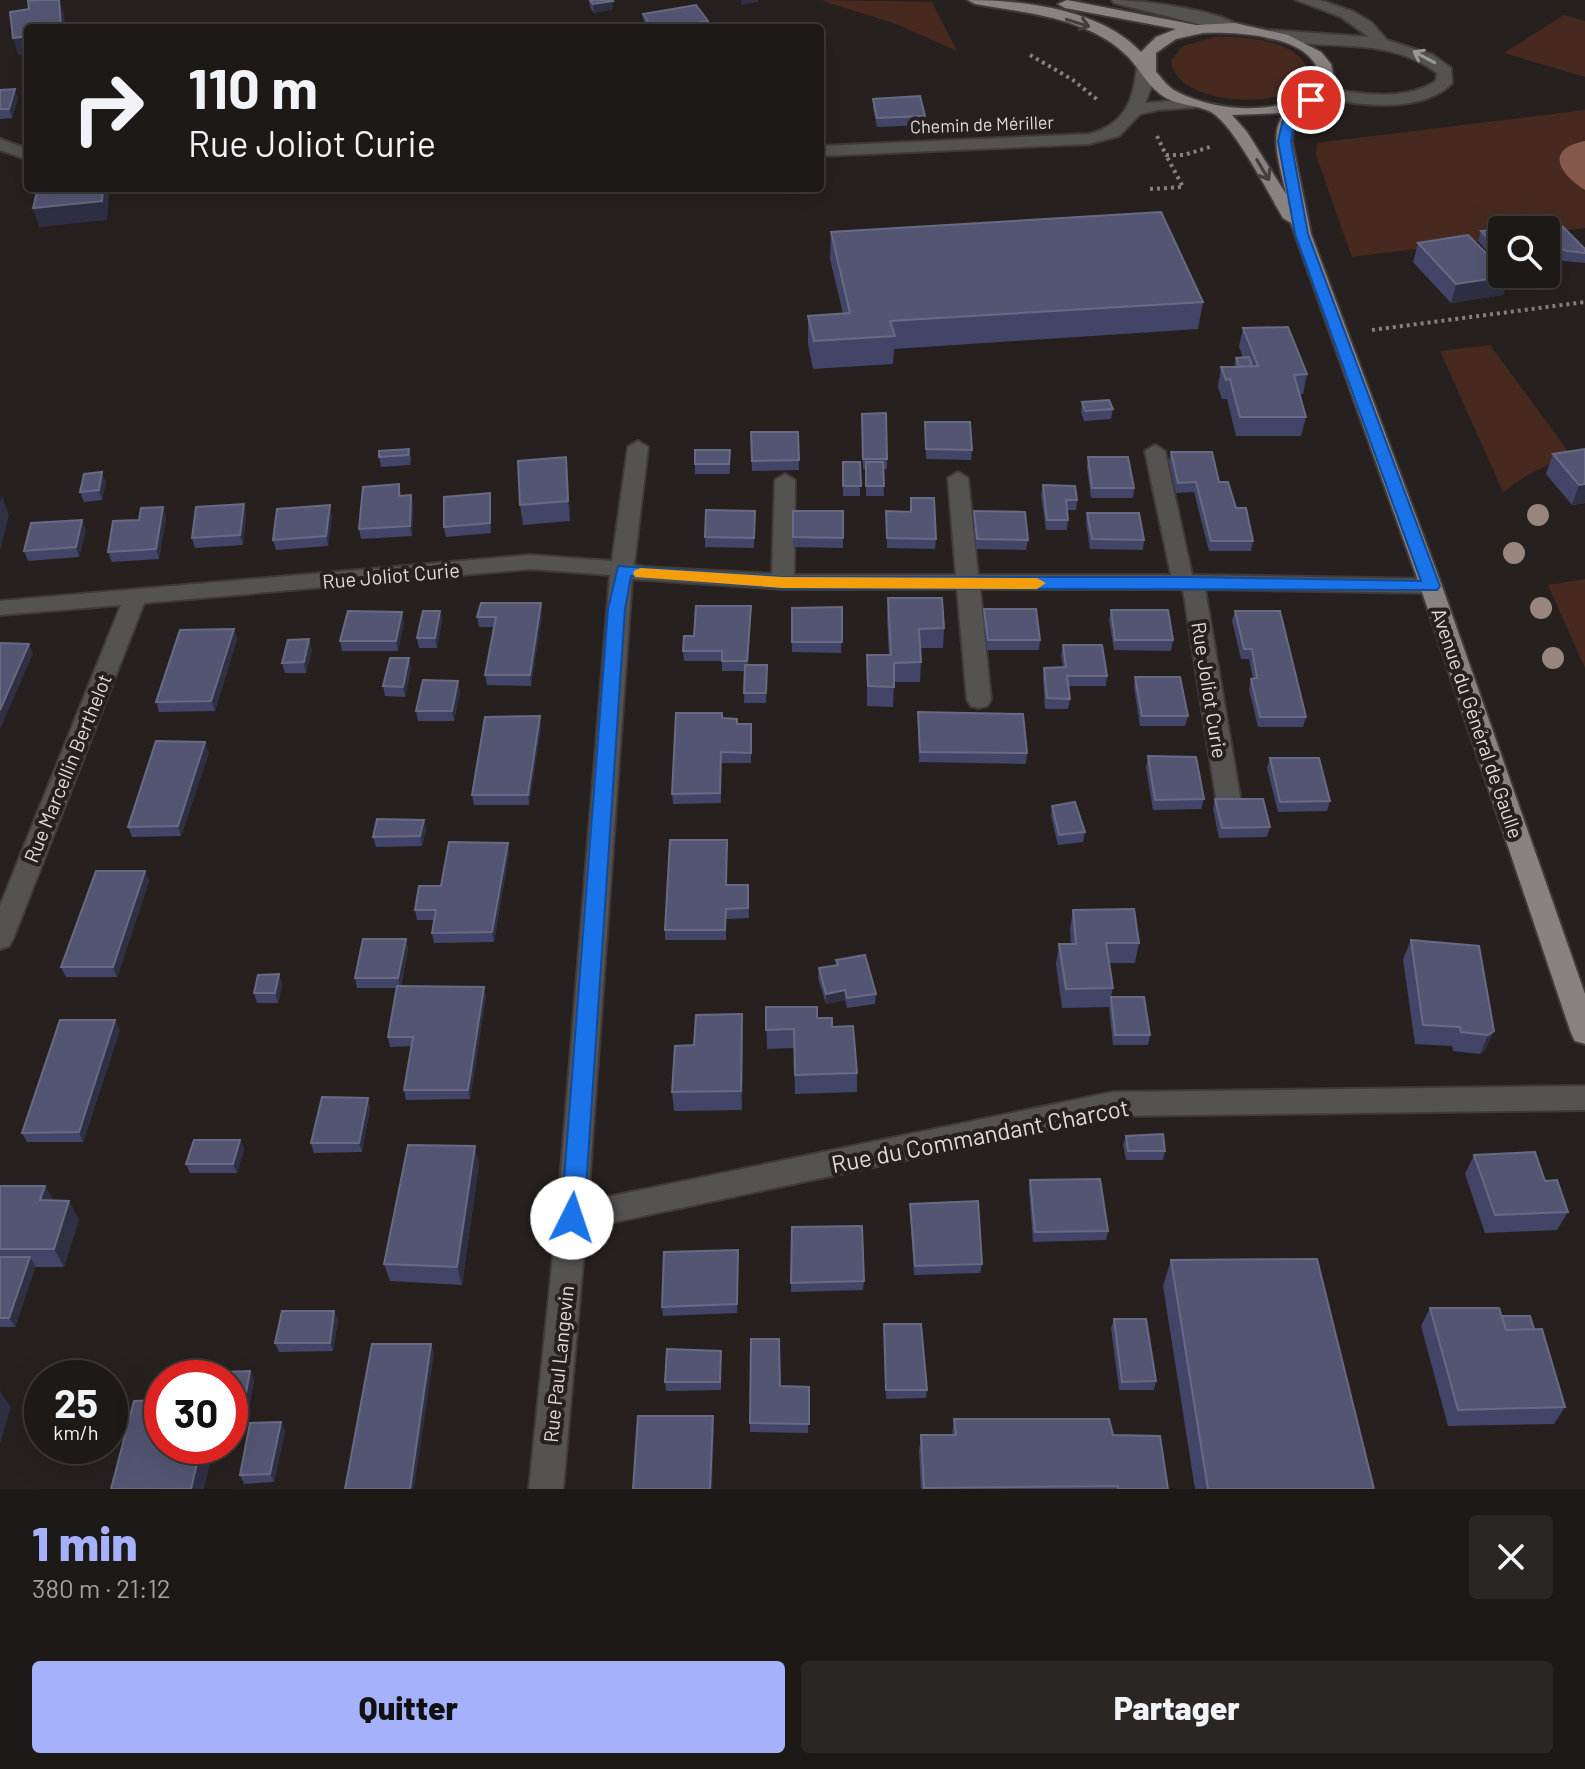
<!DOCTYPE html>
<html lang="fr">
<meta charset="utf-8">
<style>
:root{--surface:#1c1917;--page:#292624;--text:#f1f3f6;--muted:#a0a0a1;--line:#3a3836;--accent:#a6b1fc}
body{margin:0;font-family:Barlow,sans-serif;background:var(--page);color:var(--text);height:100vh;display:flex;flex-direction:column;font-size:30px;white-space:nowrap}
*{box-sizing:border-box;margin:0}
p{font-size:26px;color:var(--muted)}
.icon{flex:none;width:44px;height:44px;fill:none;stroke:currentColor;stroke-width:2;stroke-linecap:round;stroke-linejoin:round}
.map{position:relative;height:1489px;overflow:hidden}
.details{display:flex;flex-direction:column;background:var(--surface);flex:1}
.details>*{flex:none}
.banner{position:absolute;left:24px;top:24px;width:800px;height:168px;border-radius:8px;box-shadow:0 8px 32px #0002,0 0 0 2px var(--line);background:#1c1917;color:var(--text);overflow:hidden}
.buttons{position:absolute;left:1488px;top:216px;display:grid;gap:16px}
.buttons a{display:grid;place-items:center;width:72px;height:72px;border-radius:8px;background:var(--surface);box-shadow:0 8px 32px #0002,0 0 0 2px var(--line);font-size:40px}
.speed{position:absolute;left:24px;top:1360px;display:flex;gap:16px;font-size:40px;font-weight:700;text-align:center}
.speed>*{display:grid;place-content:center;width:104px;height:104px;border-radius:50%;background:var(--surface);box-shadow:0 8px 32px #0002,0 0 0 2px var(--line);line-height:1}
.speed small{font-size:20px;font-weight:400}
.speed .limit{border:12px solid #d22;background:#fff;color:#111}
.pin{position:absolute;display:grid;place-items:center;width:68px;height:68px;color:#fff;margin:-34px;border:4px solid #fff;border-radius:50%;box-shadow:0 2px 8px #0007}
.me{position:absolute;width:88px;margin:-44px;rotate:4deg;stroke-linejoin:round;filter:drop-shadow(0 0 6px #0008)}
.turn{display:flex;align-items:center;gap:28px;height:168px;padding:0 32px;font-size:36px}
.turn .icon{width:104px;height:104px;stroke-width:2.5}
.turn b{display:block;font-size:56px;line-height:68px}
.round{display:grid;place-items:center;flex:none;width:84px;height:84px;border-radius:8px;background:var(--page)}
.overview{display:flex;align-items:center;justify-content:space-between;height:136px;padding:0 32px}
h1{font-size:48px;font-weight:800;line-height:60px;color:var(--accent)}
.button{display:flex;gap:16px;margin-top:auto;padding:16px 32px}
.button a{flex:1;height:92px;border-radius:8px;background:var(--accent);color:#111;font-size:32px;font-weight:800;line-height:92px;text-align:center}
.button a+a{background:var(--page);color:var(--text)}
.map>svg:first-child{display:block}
.green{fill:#472920}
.water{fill:#85594b}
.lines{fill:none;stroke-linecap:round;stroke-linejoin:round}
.minor-casing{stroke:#403b39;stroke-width:4}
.major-casing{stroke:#403b39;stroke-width:4}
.path{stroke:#85817f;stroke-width:4;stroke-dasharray:3 4;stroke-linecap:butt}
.minor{fill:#555352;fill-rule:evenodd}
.major{fill:#888280;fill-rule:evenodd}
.tree{fill:#98857e}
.wall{fill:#424567}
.shaded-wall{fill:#303045}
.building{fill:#535573;stroke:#686a83;stroke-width:2}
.oneway{stroke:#433e3c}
.oneway2{stroke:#9a9796}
.route{fill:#1a73e8;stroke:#114b97;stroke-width:2}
.slow{fill:#f59e0b}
.labels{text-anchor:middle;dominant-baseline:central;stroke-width:8;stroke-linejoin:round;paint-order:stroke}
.far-street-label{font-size:18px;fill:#dedbd9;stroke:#26211f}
.street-label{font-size:20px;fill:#dedbd9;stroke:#26211f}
.near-street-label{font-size:24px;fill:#dedbd9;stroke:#26211f}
</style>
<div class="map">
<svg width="1585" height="1489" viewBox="0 0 1585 1489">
<rect width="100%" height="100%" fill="#26211f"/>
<path class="green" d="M820,0L932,2L957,51L899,25Z
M1564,15L1585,21V77L1504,53Z
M1215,37C1241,35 1311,41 1308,78C1287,113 1173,105 1171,60L1183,46Z
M1585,110V228L1546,233V230H1502V238L1352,257L1316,155L1317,143Z
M1490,345L1570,454L1529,474L1503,492L1440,351Z
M1585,579V668L1548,585Z"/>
<path class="water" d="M1585,141V190C1559,174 1544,149 1585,141Z"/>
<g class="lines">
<defs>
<path id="minor" d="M1112,0C1141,0 1221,10 1243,28L1235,33L1114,3Z
M1296,0H1320L1352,11L1371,22L1387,40L1433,55L1451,68L1452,83C1421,115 1354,105 1315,96V90L1321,88C1359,93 1402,103 1436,81L1437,73C1385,34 1325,52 1266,38V32L1271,30L1369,37L1341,17Z
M1145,61L1153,66L1151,88L1145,103L1193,99L1199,101V107L1158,110L1140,114L1119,136L1089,144L820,156V146L1089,134C1125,125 1134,100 1137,66Z
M0,139L28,149V160L0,150Z
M638,441L648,447L634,565L644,567L772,574L775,480L785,474L795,480L794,575H956L948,478L958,472L968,478L978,575H1171L1145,451L1155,445L1165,451L1192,575L1431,579L1439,581L1442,586L1439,591L1431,593L1205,589L1240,797L1237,803L1228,806L1219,803L1216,797L1183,589H980L991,700L987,706L979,708L971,706L967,700L957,589H783L632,579L588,1201L1113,1092L1585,1086V1110L1113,1116L586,1228L563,1489H529L557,1218L610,575L530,569L144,603L13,939L9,946L0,949V906L121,605L0,615V601L530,555L612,561L628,447Z"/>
<path id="major" d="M968,0C1023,0 1101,9 1141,52L1156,37L1176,29L1065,8L1058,4L1067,0L1196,25L1235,23L1288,35L1321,52L1331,64L1335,83L1321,101L1304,108L1294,122L1292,141L1311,234L1442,586L1585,994V1044L1575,1041L1571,1033L1420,586L1291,223L1283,218C1269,194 1233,124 1211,112C1196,104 1175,106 1160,94C1145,83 1138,65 1124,53C1085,17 1025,13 975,4ZM1203,33C1232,32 1298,34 1315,64C1318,69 1318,77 1320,83C1289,119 1212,112 1174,90C1167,86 1162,78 1156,72V53L1176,39ZM1284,113C1268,136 1281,168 1286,194L1247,132L1232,115Z"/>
</defs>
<use href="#minor" class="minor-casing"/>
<use href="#major" class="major-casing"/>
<path class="path" d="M1030,55L1073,80L1099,101
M1157,136L1166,155H1184L1210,147
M1150,189L1183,187L1166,155
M1372,330L1585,302"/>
<use href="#minor" class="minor"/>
<use href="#major" class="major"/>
</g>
<g class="tree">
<circle cx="1538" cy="515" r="11"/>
<circle cx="1514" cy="553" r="11"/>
<circle cx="1541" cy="608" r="11"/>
<circle cx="1553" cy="658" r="11"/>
</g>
<path class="wall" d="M589,0H612L613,9L594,13L590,7Z
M643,14L708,21V28H647L644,23Z
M0,90L18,98L12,118L0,119Z
M873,99L925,116V125L877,127L873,108Z
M1558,222L1585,249V263L1564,261L1546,254V230L1487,251L1478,241L1481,231Z
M831,232L1203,302L1198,329L894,349L893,364L813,369L808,344V316L843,314L830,259Z
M1418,243L1509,276L1503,295L1451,303L1413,262Z
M1243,328L1307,374L1303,394H1299L1306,417L1301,436H1236L1227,399H1222L1218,387L1221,367H1234L1236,358L1243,357L1239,347Z
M1082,402L1113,409L1111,419L1084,421L1081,412Z
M925,422L972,450L971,460L926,459Z
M862,424L887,459V469H883L884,496H866V469H863Z
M751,432H798L799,470L752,471Z
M409,449L411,459L410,465L381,467L379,457Z
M1585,449V503L1572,505L1546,474L1553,454Z
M1171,452L1219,482L1253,541L1251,551H1209L1194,492L1176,493L1169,462Z
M1088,457L1134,488L1133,498H1091L1087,467Z
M730,460V474H695V464Z
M843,462H860V496H843Z
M568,477L570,521L523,525L520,505Z
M106,482L102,500L84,502L80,492Z
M399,484L401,496L411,495L413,505L412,536L361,539L359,529Z
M1043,485L1077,500L1076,510H1067L1068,520L1067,530H1046L1041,495Z
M911,498L936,539L935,549L887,548L886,511L910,512Z
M491,503V533L446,537L444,527Z
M163,507L166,517L159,559L112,562L108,552L139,520Z
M755,511L754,548L705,547V537Z
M793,511H843V548L793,547Z
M974,511L1028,540L1026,550L976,549L974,521Z
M1087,513L1144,540L1143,550L1090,549L1086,523Z
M246,514L243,545L195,548L192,538Z
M332,515L328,546L276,550L273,540Z
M82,520L86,530L79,557L28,561L24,551Z
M888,598L944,628L943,648H920L921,662L920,682H894L893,707L867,706V655H889L887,618Z
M842,607L841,653L792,652V608Z
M984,609L1040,640L1039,650H987L983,619Z
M1111,610L1173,640L1171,651L1114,650L1109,620Z
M440,611L442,621L437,648H419L417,638Z
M1235,611L1306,717L1303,727H1258L1249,689L1251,679H1253L1249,659H1241L1232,621Z
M542,614L531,686L487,685L485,675L494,627H479L477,617Z
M751,616L748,665H767L766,703H744L745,671H722V661H684L683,651L694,636Z
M404,622L398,651H342L340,641Z
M234,629L237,639L215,711L159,712L156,702Z
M1063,645L1107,676L1106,686H1068L1070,699L1068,709H1045L1043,678L1044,668L1063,667L1061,655Z
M312,649L306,673H285L282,663Z
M411,668L405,697L385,696L383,686Z
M1135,677L1188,716L1185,726H1140L1134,687Z
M460,691L454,721H418L416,711Z
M918,712L1027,753L1026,764L919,762Z
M722,718L737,724H751V763H721V803L673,804L672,794Z
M541,727L529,805H474L472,795Z
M209,752L181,836L132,837L128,827Z
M1148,756L1204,799L1201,809L1153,810L1146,767Z
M1270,758L1330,801L1327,811L1278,812L1267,768Z
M1215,799L1270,827L1267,837L1219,838L1213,809Z
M1052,806L1085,832L1083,842L1058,845L1051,816Z
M424,820L426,830L422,846L376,847L373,837Z
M727,840V885H748L749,918L726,919V940H665V930Z
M509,853L494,942L434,943L432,933L434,920H417L415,910L441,886Z
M145,871L149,881L117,977H66L61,967Z
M1073,910L1139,943L1135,963H1109L1113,988L1109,1007L1062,1008L1056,964L1059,944H1071L1070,929Z
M406,939L408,949L401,986L486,996L470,1099L406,1100L404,1090L411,1046L390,1047L388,1037L397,988H357L355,978Z
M1411,940L1494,1031L1485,1050L1480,1054L1453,1051L1452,1046L1415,1044L1403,959Z
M836,960L876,994L875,1004L847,1008L845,1000L826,1004L818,978L819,968L836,965Z
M279,974L282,984L278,1003H257L254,993Z
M1111,997L1150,1035L1148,1045H1113L1109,1007Z
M766,1007L817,1018L832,1027L857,1073V1092L795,1094L794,1048L767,1049Z
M115,1020L120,1030L83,1142H27L22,1133Z
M743,1033L742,1110L674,1111L672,1092L694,1045Z
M368,1098L370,1108L362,1152L314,1153L311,1143Z
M1126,1136L1165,1151L1163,1160H1126L1123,1145Z
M240,1140L244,1149L237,1173H190L186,1164Z
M1474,1155L1545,1181L1568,1212L1557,1230L1485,1233L1465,1174Z
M479,1164L462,1285L390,1281L384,1264Z
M1030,1180L1108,1231L1106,1240L1033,1242L1029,1190Z
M0,1186H45L53,1200L79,1219L64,1267H35L15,1327H0Z
M910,1204L982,1264L980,1273L914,1275L910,1213Z
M792,1227L864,1281L863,1290L791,1292Z
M738,1250L737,1313L663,1316L662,1307Z
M1171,1260L1374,1489H1195L1163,1286Z
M1430,1308L1502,1316L1534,1329L1565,1407L1554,1424L1448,1426L1421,1326Z
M1114,1319L1156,1381L1154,1390H1119L1111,1328Z
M338,1320L333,1351L279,1352L275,1343Z
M884,1324L927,1390L926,1398L886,1399Z
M721,1351V1390L666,1391L665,1382Z
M250,1371L254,1380L245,1429L230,1430V1378Z
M780,1386L809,1387L808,1433L750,1432V1423Z
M954,1419L1113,1435L1168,1489H921L919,1451L921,1435H952Z
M285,1431L274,1482L244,1484L240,1475Z"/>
<path class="shaded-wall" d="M59,0L64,14L65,28H61Z
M741,0H758V2L741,5Z
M613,1V9L594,13L593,4Z
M708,21V28H665Z
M28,36V54L18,55L13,38Z
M15,89L18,98L12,118L9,109Z
M103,188H107L109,197L107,220L39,227L33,208Z
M1502,240V249L1487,251L1490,241Z
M1509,276L1503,295L1451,303L1456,284Z
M566,457L568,477L570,521L568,501Z
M102,472L106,482L102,500L99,490Z
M1585,484V503L1572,505L1579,485Z
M490,493L491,503V533L490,523Z
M411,495L413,505L412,536L410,526Z
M2,496L9,515L0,550V501Z
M244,504L246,514L243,545L240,535Z
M330,505L332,515L328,546L326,536Z
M163,507L166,517L159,559L156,549Z
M82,520L86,530L79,557L76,547Z
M541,603L542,614L531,686L530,675Z
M751,606V616L747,671V661Z
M440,611L442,621L437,648L435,638Z
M402,612L404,622L398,651L396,641Z
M234,629L237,639L215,711L211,701Z
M309,639L312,649L306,673L304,662Z
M29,644L33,654L0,729V710Z
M409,658L411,668L405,697L403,687Z
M458,681L460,691L454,721L452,711Z
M540,716L541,727L529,805L528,795Z
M205,742L209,752L181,836L178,826Z
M424,820L426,830L422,846L420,836Z
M508,843L509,853L494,942L492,932Z
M145,871L149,881L117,977L113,967Z
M406,939L408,949L400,988L398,978Z
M279,974L282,984L278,1003L275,993Z
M484,987L486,996L470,1099L468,1090Z
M845,990V1000L826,1004V994Z
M742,1014L743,1033L742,1110L741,1091Z
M115,1020L120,1030L83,1142L79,1132Z
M1494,1031L1485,1050L1480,1054L1488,1035Z
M368,1098L370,1108L362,1152L359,1143Z
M240,1140L244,1149L237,1173L233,1164Z
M475,1146L479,1164L462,1285L457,1267Z
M45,1186L55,1205L40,1200Z
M69,1201L79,1219L64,1267L54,1249Z
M30,1257L35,1266L15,1327L9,1318Z
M334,1311L338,1320L333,1351L330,1343Z
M431,1344L434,1353L414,1489H410Z
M250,1371L254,1380L245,1429L241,1421Z
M0,1391L11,1407L0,1444Z
M713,1416L714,1433L712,1489H710Z
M281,1422L285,1431L274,1482L270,1474Z
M201,1446H209V1449L212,1454L204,1489H191Z"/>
<path class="building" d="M37,0H59L61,28H28V36L13,38L10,12L29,9L28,1Z
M590,0H612L613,1L593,4Z
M696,5L708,21L665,28H652L643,14Z
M15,89L9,109H0V90Z
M920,96L925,116L877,118L873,99Z
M38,188H103L102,201L33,208Z
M1161,212L1203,302L890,321L895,336L814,341L808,316L850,313L831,232Z
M1558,222L1585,249V253L1567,251L1546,243V230H1502V240L1490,241L1481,231Z
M1468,235L1502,269V274H1507L1509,276L1456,284L1418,243Z
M1288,327L1307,374L1294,375L1306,417H1240L1230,379L1226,380L1221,367L1258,366L1243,328Z
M1249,357L1252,366L1239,367L1236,358Z
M1109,400L1113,409L1085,411L1082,402Z
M886,413L887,459H863L862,414Z
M925,422H970L972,450L926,449Z
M751,432H798L799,460L752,461Z
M409,449L408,455L379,457V451Z
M1585,449V484L1579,485L1553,454Z
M695,450H730L729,464H695Z
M1171,452H1212L1219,482H1228L1236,508H1246L1253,541H1211L1196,482L1178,483Z
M566,457L568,501L520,505L518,461Z
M1088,457H1128L1134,488H1092Z
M843,462H860L861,486H843Z
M866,462H883L884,486H866Z
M102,472L99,490L80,492L84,474Z
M399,484V496L411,495L410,526L359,529L363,487Z
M1043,485L1075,486L1077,500H1066L1068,520H1047Z
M490,493V523L444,527V497Z
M911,498H934L936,539L887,538L886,511L911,512Z
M244,504L240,535L192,538L196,507Z
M330,505L326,536L273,540L277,509Z
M163,507L156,549L108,552L113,521L139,520L141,508Z
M706,510L755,511L754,538L705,537Z
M793,511H843V538L793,537Z
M974,511L1025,512L1028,540L977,539Z
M1087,513H1139L1144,540L1092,539Z
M82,520L76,547L24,551L31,523Z
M888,598H942L944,628L919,629L921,662L894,663V687L868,686L867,655H891Z
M481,603H541L530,675H485L496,617H477Z
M696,606H751L747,661H722V651H683L684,636H694Z
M842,607V642H792V608Z
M984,609H1036L1040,640H988Z
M1111,610H1168L1173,640H1115Z
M348,611L402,612L396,641H340Z
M423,611H440L435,638H417Z
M1235,611H1280L1306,717H1260L1251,679L1257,678L1252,649H1244Z
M234,629L211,701L156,702L180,630Z
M309,639L304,662L282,663L288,640Z
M0,643L29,644L0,710Z
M1063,645H1102L1107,676H1067L1070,699L1047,698L1044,668L1066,667Z
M390,658H409L403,687L383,686Z
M745,665H767L766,693H744Z
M1135,677H1180L1188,716H1142Z
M423,680L458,681L452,711H416Z
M918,712L1023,714L1027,753L920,752Z
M676,713H722V718L737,719V724H751V753L721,752L720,793L672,794Z
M540,716L528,795H472L485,717Z
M156,741L205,742L178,826L128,827Z
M1148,756L1196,757L1204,799L1155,800Z
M1270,758H1319L1330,801L1280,802Z
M1215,799H1263L1270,827L1222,828Z
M1075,802L1085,832L1059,835L1052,806Z
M377,819L424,820L420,836L373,837Z
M670,840H727L726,885H748V908L726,909L725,930H665Z
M449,842L508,843L492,932L432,933L436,910H415L419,886H441Z
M96,871H145L113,967H61Z
M1134,909L1139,943H1106L1113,988L1066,989L1059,944H1076L1073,910Z
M363,939H406L398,978H355Z
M1411,940L1479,946L1494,1031L1488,1035L1461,1032L1460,1027L1423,1025Z
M865,955L876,994L847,998L845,990L826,994L819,968L838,965L836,960Z
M279,974L275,993H254L258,975Z
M397,986L484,987L468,1090H404L413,1037H388Z
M1111,997H1144L1150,1035H1115Z
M766,1007H817V1018H832V1027L853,1026L857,1073L795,1075L794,1029L766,1030Z
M742,1014L741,1091L672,1092L675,1046L694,1045L696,1015Z
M60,1020H115L79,1132L22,1133Z
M322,1097L368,1098L359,1143H311Z
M1163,1134L1165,1151H1128L1126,1136Z
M194,1140H240L233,1164H186Z
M408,1145L475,1146L457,1267L384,1264Z
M1535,1152L1545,1181L1557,1180L1568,1212L1495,1215L1474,1155Z
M1100,1179L1108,1231L1035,1232L1030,1180Z
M0,1186H45L40,1200L69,1201L54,1249H0Z
M978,1201L982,1264L915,1266L910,1204Z
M862,1226L864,1281L791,1283L792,1227Z
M738,1250L737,1304L662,1307L664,1252Z
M0,1257H30L9,1318H0Z
M1317,1259L1374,1489H1208L1171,1260Z
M1430,1308H1499L1506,1330L1542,1329L1565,1407L1458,1410Z
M282,1311H334L330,1343H275Z
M1502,1316H1530L1534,1329L1506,1330Z
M1114,1319H1146L1156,1381L1122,1382Z
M884,1324H921L927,1390H886Z
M751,1339H779L780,1386L809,1387V1424L750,1423Z
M372,1344H431L410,1489H345Z
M667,1349L721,1351L720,1382H665Z
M250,1371L241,1421H230V1378H221L223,1372Z
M162,1400V1446H201L191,1489H111L134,1401Z
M638,1416H713L710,1489H633Z
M954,1419H1109L1113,1435L1160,1436L1168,1489H1118V1486L924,1488L921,1435H956Z
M281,1422L270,1474L240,1475L250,1423Z"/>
<defs><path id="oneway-shaft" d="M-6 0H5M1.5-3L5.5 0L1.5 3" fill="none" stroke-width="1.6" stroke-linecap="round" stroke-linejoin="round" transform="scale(2)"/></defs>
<g class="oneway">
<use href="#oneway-shaft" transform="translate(1078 23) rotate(17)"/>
<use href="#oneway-shaft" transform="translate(1263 170) rotate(59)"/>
</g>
<use class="oneway2" href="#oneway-shaft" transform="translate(1424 57) rotate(-152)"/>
<path class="route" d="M1311,97L1317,100L1296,114L1291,141L1308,234L1440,586L1437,590L783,588L631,576L625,609L584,1218L580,1225L572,1228L564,1225L561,1218L608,609L618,566L783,577H1193L1421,581L1295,234L1278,141L1285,111L1293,104Z"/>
<path class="slow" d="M641,568L783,577L1037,578L1046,583L1037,589L783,588L635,577L633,573L635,570Z"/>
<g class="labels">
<g class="far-street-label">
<text transform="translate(982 124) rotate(-2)">Chemin de Mériller</text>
</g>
<g class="street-label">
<text transform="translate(391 575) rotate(-5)">Rue Joliot Curie</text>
<text transform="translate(1210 690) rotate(81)">Rue Joliot Curie</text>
<text transform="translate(1478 723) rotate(71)">Avenue du Général de Gaulle</text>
<text transform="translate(67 768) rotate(-68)">Rue Marcellin Berthelot</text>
<text transform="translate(558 1364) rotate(-84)">Rue Paul Langevin</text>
</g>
<g class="near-street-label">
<text transform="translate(980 1135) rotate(-11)">Rue du Commandant Charcot</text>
</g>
</g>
</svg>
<div class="buttons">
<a><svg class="icon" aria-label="search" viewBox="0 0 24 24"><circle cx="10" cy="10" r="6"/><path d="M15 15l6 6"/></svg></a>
</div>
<div class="speed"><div>25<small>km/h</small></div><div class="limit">30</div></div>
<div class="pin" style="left:1311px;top:100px;background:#d93025"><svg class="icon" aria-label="arrive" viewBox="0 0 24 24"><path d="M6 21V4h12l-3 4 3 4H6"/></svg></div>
<svg class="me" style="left:572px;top:1218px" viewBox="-20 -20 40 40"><circle r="19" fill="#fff"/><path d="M0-13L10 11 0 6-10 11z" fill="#1a73e8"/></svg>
<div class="banner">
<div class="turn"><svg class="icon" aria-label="right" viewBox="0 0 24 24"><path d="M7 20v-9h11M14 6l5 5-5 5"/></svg><div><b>110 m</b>Rue Joliot Curie</div></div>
</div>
</div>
<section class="details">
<div class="overview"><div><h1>1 min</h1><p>380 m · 21:12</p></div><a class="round"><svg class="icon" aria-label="close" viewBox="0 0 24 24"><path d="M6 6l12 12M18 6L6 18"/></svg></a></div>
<div class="button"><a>Quitter</a><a>Partager</a></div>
</section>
